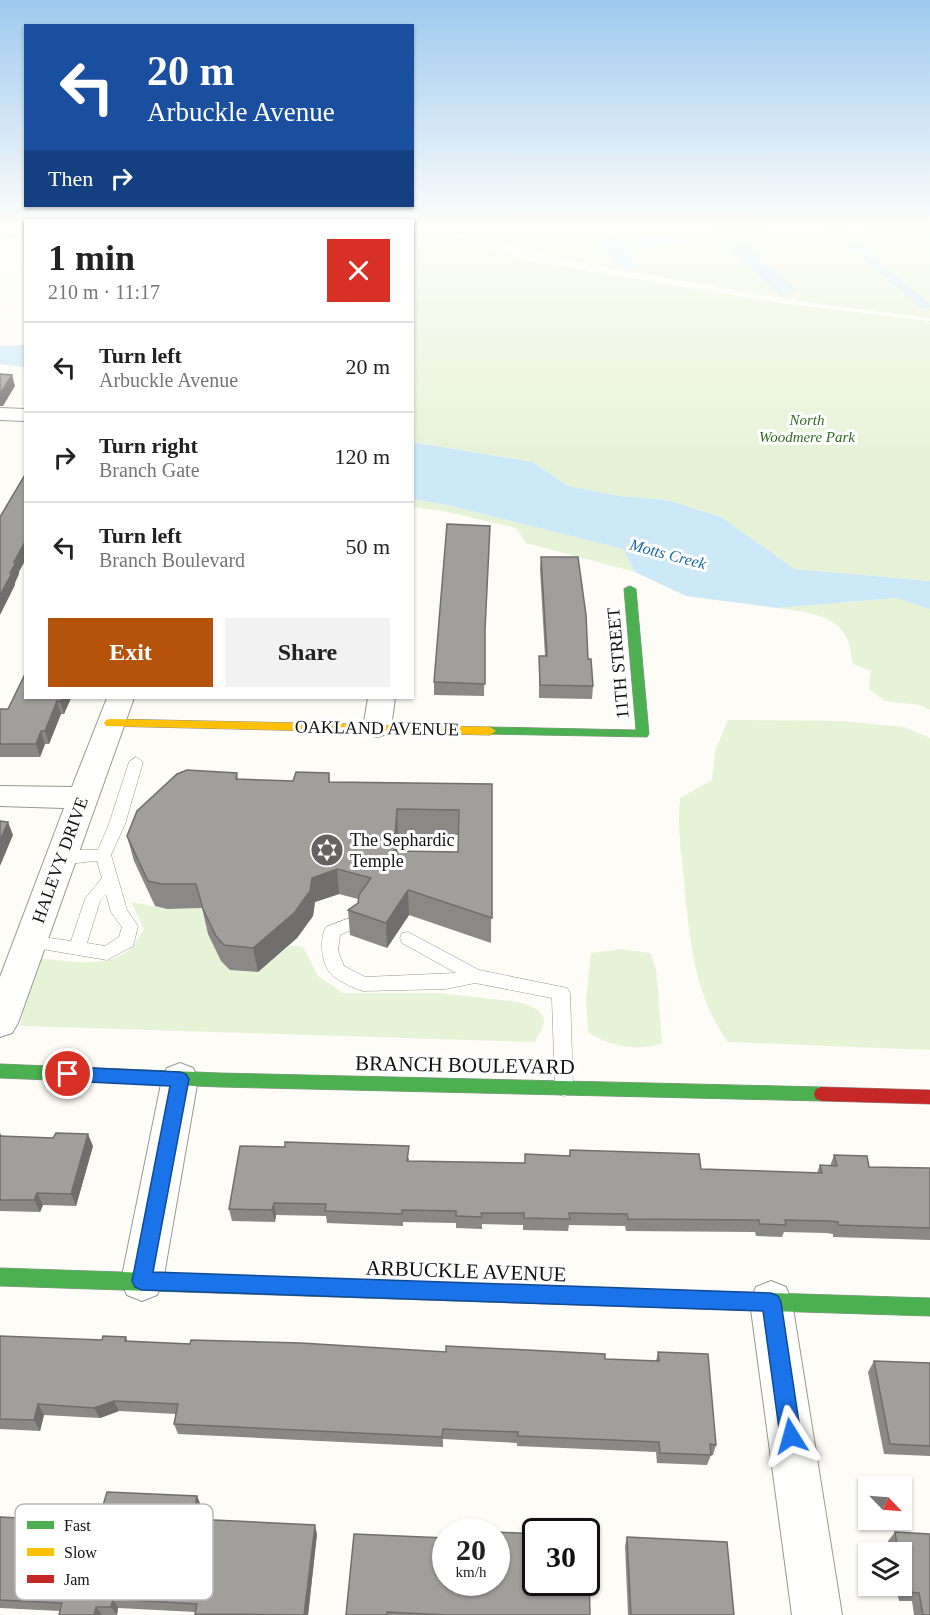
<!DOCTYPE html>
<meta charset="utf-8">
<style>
:root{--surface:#fff;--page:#f2f2f2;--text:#222;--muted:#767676;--line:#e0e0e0;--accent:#b45309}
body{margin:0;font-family:"Times New Roman",serif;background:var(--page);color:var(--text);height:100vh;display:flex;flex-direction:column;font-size:22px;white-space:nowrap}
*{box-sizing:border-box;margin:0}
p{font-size:20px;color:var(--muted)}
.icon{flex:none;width:33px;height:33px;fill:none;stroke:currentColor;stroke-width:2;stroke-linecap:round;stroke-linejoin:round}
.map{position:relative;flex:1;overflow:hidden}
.side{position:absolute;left:24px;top:219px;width:390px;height:480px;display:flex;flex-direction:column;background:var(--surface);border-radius:0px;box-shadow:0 2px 4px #0004}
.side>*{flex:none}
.banner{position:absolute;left:24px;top:24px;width:390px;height:183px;border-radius:0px;box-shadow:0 2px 4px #0004;background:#1a4fa0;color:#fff;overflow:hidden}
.needle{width:39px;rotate:115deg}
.buttons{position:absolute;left:858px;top:1476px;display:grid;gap:12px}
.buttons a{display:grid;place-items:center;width:54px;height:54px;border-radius:0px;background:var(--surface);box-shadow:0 2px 4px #0004;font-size:30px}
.speed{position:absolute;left:432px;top:1518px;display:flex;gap:12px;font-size:30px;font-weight:700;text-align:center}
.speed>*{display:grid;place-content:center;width:78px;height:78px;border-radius:50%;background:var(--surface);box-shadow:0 2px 4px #0004;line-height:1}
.speed small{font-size:15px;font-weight:400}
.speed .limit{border:3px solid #111;border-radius:9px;background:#fff;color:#111}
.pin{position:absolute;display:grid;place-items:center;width:51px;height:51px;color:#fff;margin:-26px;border:3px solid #fff;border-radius:50%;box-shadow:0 2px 6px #0007}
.me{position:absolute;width:66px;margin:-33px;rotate:352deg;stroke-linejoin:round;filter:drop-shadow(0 0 4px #0008)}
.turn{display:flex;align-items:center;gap:21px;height:126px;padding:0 24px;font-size:27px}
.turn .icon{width:78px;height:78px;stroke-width:2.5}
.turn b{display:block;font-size:42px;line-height:51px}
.then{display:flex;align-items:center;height:57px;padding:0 24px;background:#0003;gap:12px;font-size:22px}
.round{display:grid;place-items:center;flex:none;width:63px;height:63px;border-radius:0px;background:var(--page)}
.overview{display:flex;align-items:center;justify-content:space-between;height:102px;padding:0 24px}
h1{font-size:36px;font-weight:800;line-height:45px}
.button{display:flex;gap:12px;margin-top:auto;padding:12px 24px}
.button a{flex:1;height:69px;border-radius:0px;background:var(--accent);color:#fff;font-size:24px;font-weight:800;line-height:69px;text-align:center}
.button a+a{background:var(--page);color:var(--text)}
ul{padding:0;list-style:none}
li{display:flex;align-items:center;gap:18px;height:90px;padding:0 24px;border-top:2px solid var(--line)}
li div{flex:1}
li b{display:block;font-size:22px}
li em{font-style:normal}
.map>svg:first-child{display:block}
.green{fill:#e7f3d7}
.water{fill:#cde8f7}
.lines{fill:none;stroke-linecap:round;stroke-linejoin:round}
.lane-casing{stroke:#979795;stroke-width:1}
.street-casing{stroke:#979795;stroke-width:2}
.fast-casing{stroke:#8e8d8b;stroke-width:1}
.slow-casing{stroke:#8e8d8b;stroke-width:1}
.jam-casing{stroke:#8e8d8b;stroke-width:1}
.lane{fill:#fffffe;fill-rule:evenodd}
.street{fill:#fffffe;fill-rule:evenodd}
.fast{fill:#4caf50;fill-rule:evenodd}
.slow{fill:#ffc107;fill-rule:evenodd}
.jam{fill:#c62828;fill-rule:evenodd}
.wall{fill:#8a8986;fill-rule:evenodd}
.shaded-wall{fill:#716f6d}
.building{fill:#a19f9c;stroke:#716f6d;stroke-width:1.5;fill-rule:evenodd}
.route{fill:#1a73e8;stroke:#114b97;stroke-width:1.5}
.labels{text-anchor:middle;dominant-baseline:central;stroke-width:6;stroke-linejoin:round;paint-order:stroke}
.far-park-label{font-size:15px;font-style:italic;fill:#2f6b1f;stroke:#fff}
.far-water-label{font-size:16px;font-style:italic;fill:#1768a6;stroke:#fff}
.street-label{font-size:18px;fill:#111;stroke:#fff}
.poi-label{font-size:18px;fill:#111;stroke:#fff;text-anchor:start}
.near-street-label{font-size:21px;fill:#111;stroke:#fff}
.key{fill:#fff;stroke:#b8b8b8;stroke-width:1.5}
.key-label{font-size:16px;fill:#111}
</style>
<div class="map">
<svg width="930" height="1615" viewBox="0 0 930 1615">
<rect width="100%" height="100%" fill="#fdfcf7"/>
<path class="green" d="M0,224H25V239L0,237Z
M412,224H768L616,240L591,231L626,248L718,238L781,296L731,233L786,226H824L922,309L930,307V318L818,304L563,260L428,226L523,260L793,305L930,321V581L795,569L721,517L667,500L620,496L568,486L533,462L413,442Z
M846,227L905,230L930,240V304L841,231Z
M412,499L451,506L623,549L635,572L526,543L516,528L443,511L413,507Z
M896,598L930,609V710L920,705L885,701L869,689L871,671L853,664C851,657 850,647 848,640C836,613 803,612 777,608Z
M728,720L842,721L904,727L930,738V1050L728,1042C694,996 689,936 684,881C681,853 677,826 680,798L712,780L715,751Z
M131,902L167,909L202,908L208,934L258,972L291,945L303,947L318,976L343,993H438L518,1002C528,1004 545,1010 544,1023C543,1029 537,1037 535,1042L20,1026L36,958C62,960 98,968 122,955C132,950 138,939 144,929Z
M622,949L650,953L656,968L662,1043C639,1052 607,1046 588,1032L586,999L591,953Z"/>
<path class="water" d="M768,224H930V240L905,230L846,227L841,231L930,304V307L922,309L824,226H786L732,233L797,291L781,296L718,238L627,248L640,268L622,270L590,231H606L616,240Z
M25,345V367L0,364V346Z
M412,442L533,462L568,486L620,496L667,500L721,517L795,569L930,581V609L896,598L777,608L686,596L635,572L623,549L451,506L413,499Z"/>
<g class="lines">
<defs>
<path id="lane" d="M136,757L143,762L125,824L111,855L127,910L138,926L133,946L107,960L42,949L29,952L23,951L21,946L23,941L42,937L71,941L85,899L102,878L97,861C87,861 63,866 55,864L53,860L55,856L73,850H98L109,824L129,762ZM106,894L111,912L122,927L119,937L105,946L87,943L100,901Z
M352,917L358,919L360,923L358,927L340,935L338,951L344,966L365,977L456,973L402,943L400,938L402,933L408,932L479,970L567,988L570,993L573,1088L571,1094L564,1096L557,1094L555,1088L552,998L475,983L446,989L363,991C353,988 341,982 333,976C321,966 319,939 326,927Z"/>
<path id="street" d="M0,408L26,409V421L0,420Z
M107,698H134L18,1023L12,1033L0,1037V977L64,808L0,806V786L72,787Z
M368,698H395L391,728L387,734L377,737L367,734L363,728Z
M180,1063L193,1068L198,1079L163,1281L157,1295L142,1301L127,1295L121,1281L162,1079L167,1068Z
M771,1281L786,1287L792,1302L842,1615H792L750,1302L756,1287Z"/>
<path id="fast" d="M630,586L636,589L649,734L647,737L486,734L484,731L486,728L490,727L636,730L624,589Z
M0,1064L220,1073L822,1087L828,1089L830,1094L828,1099L822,1101L220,1087L0,1078Z
M0,1268L365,1280L372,1283L374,1289L372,1295L365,1298L0,1286Z
M704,1291L930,1298V1316L704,1309L697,1307L695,1300L697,1293Z"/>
<path id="slow" d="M110,719L490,727L496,731L490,735L106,726L104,723L106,720Z
M365,1280L704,1291L711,1293L713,1300L711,1307L704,1309L365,1298L358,1295L356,1289L358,1283Z"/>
<path id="jam" d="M822,1087L930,1090V1104L822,1101L816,1099L814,1094L816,1089Z"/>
</defs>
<use href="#lane" class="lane-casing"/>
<use href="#street" class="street-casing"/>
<use href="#fast" class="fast-casing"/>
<use href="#slow" class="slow-casing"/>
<use href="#jam" class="jam-casing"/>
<use href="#lane" class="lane"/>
<use href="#street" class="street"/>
<use href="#fast" class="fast"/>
<use href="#slow" class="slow"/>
<use href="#jam" class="jam"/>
</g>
<path class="wall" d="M541,557L588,659L593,686L592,699L539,698V656H545L540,569Z
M485,639L484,696L434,695V682Z
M26,698H71L64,714H61L49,744H45L40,757H0V709H8Z
M237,773L238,779L293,781L329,773L330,782L492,784L491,943L409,915L387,948L350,935L348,910L358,903V899L339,894L315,902L313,916L297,938L258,972L230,970L221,961L208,934L202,908L167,909L155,906L134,861L127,836ZM398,834L458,835V852L397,851Z
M0,1133L2,1136L93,1146L76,1206L43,1205L40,1212L0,1211Z
M570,1150L701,1169L817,1173L820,1165L830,1166L834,1155L869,1167L930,1168V1240L833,1237V1234L826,1233L784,1232L782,1237L756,1236L755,1232L626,1231L625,1226L569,1225L568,1231L523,1230V1225L482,1224V1229L456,1228V1223L403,1222V1226L327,1223L326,1216L276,1215L275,1222L232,1221L229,1209L409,1158V1161L524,1163L569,1156Z
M0,1336L102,1340L126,1337L128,1342L446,1352L656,1361L658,1352L716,1445L713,1455H711L707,1465L657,1463L656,1452L517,1446V1443L443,1439V1447L178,1434L174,1424L176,1414L119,1411L100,1418L44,1415L40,1431L0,1429Z
M874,1361L930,1363V1456L884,1454L868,1372Z
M197,1496L201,1506L199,1519L317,1534L308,1615H195V1612L118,1608L117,1615H59L60,1611L0,1608V1517L82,1521L101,1512Z
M895,1532L930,1615H914L912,1601H899L896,1586H902V1552H890L888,1541Z
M354,1534L590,1615H346Z
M627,1537L734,1615H628L625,1546Z"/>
<path class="shaded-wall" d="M12,375L15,386L3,406H0V394Z
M26,540V559L19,572V574L15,583V585L0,615V595L14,562Z
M62,698H71L64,714L60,702Z
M57,701L61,714L49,744L45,731Z
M41,731L45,744L40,757L36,744Z
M397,809L398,834L395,876L394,851Z
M8,822L13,835L0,866V841Z
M337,869L339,894L315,902L313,916L297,938L258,972L253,948L312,878Z
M408,890L409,915L387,948L386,923Z
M88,1134L93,1146L76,1206L71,1194Z
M37,1193L43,1205L40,1212L34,1200Z
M274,1203L276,1215L275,1222L272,1210Z
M114,1401L119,1411L100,1418L94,1408Z
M38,1404L44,1415L40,1431L34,1420Z
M197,1496L201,1506L197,1528L193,1519Z
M315,1525L317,1534L308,1615H304Z
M113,1599L118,1608L117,1615L111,1607Z
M96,1607L102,1615H94Z"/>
<path class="building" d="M0,374L12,375L0,394Z
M26,473V540L14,562H16L10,573H12L0,595V517Z
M447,524L490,526L485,630V684L434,682Z
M541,557H578L586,615L588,659H591L593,686L540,685L539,656H547Z
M26,672V698H62L60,702L57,701L45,731H41L36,744H0V709H8Z
M187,770L237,773L236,779L293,781L296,772L329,773V782L492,784V918L408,890L386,923L348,910L358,903L359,895L371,878L337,869L312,878L310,891L294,913L253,948L224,945L216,936L203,909L196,884H161L148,881L127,836L137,811L177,774ZM397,809L459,810L458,852L394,851Z
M0,821L8,822L0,841Z
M56,1133L88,1134L71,1194L37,1193L34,1200H0V1136L53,1138Z
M285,1142L409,1146L407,1161L525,1163V1154L570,1156V1150L699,1154L701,1169L822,1173L820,1165L837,1166L834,1155L867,1156L869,1167L930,1168V1228L838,1225V1222L831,1221L785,1220L786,1225L760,1224L759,1220L628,1219L627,1214L569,1213L570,1219L524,1218V1213H481L482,1217L456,1216V1211L402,1210V1214L325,1211L326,1204L274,1203L272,1210L229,1209L240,1146L285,1147Z
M0,1336L102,1340L103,1336L126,1337L125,1341L190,1344L191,1340L301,1343L446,1352V1346L605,1354V1359L659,1361L658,1352L708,1354L716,1445L710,1444L711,1455L660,1453L659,1442L518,1436V1432L443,1429L442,1437L174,1424L178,1404L114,1401L94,1408L38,1404L34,1420L0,1419Z
M874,1361L930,1363V1446L890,1444Z
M107,1492L197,1496L193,1519L315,1525L304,1615L195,1614L197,1604L113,1599L111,1607H96L94,1615H59L62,1603L0,1600V1517L82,1521L84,1511L101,1512Z
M496,1532L536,1534V1582H586V1536H588L590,1615H446L387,1612V1615H346L354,1534L446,1538V1582H496Z
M895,1532L930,1534V1615H923L919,1593L906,1592L902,1568V1552H898Z
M627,1537L727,1542L734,1615H631Z"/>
<linearGradient id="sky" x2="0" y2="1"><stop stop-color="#9dc9ee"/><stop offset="0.5" stop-color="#fefefb"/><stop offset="1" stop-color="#fefefb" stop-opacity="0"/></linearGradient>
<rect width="930" height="451" fill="url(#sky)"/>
<path class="route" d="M68,1067L180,1072L186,1074L189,1079L153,1272L771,1293L778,1296L781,1302L801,1436L798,1444L791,1447L783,1444L780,1436L763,1311L142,1290L135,1287L132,1281L170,1086L68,1081L62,1079L59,1074L62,1069Z"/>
<defs>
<symbol id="synagogue-disc" viewBox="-11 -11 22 22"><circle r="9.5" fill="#646362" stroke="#fff"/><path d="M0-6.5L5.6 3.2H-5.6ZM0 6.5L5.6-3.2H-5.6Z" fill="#fff"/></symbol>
</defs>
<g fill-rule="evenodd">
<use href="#synagogue-disc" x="308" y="831" width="38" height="38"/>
</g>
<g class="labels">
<g class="far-park-label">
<text x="807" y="420">North<tspan x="807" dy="17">Woodmere Park</tspan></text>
</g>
<g class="far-water-label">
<text transform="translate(668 554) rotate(15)">Motts Creek</text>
</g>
<g class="street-label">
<text transform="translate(618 663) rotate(-95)">11TH STREET</text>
<text transform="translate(377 728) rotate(1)">OAKLAND AVENUE</text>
<text transform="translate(60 860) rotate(-70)">HALEVY DRIVE</text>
</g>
<g class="poi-label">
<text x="350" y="840">The Sephardic<tspan x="350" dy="21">Temple</tspan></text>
</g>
<g class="near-street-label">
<text transform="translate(465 1065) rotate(1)">BRANCH BOULEVARD</text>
<text transform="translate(466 1271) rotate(2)">ARBUCKLE AVENUE</text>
</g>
</g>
<rect x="15" y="1504" width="198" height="96" rx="9" class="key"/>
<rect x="27" y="1521" width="27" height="8" fill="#4caf50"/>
<rect x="27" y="1548" width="27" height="8" fill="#ffc107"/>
<rect x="27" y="1575" width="27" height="8" fill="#c62828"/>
<g class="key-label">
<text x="64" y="1531">Fast</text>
<text x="64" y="1558">Slow</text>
<text x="64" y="1585">Jam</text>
</g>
</svg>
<div class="buttons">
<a><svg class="needle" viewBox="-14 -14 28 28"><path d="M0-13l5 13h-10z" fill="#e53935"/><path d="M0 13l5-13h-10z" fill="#767676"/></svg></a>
<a><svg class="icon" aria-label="layers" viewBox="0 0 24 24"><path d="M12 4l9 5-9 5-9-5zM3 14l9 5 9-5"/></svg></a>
</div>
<div class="speed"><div>20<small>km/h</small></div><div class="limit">30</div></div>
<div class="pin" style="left:68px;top:1074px;background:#d93025"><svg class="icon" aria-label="arrive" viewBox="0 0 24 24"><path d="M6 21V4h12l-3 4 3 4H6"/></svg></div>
<svg class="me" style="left:791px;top:1436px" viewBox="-20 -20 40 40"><path d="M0-17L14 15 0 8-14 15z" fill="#1a73e8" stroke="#fff" stroke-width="4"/></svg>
<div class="banner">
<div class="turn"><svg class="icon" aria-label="left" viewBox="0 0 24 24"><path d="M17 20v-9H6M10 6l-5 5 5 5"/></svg><div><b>20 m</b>Arbuckle Avenue</div></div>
<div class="then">Then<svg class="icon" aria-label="right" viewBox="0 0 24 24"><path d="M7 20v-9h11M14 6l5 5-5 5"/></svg></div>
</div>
<section class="side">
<div class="overview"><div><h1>1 min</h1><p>210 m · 11:17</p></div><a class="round" style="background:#d93025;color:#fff"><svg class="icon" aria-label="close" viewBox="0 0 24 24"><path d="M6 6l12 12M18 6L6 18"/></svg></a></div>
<ul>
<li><svg class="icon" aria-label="left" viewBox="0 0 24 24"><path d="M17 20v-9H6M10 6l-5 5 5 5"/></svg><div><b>Turn left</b><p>Arbuckle Avenue</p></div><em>20 m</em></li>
<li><svg class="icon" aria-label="right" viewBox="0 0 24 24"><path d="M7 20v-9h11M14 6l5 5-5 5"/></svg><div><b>Turn right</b><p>Branch Gate</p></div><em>120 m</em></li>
<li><svg class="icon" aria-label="left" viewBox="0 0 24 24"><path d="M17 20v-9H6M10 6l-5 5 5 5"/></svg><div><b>Turn left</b><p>Branch Boulevard</p></div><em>50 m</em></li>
</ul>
<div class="button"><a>Exit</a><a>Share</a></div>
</section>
</div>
